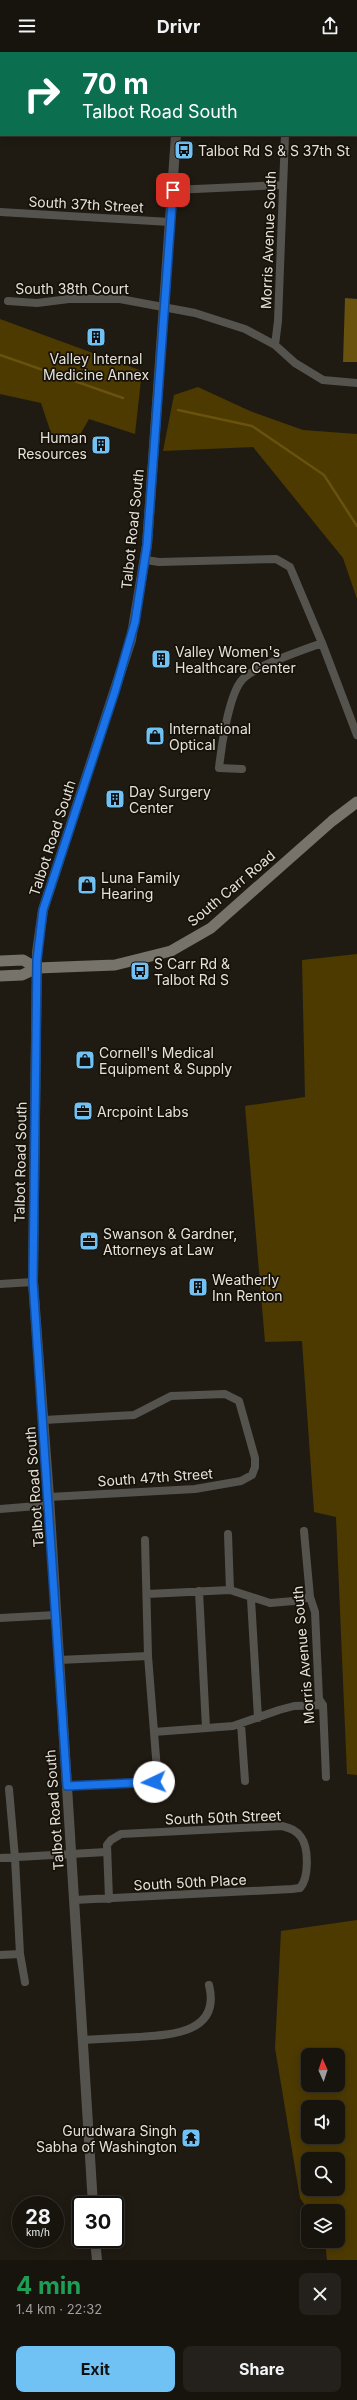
<!DOCTYPE html>
<meta charset="utf-8">
<style>
:root{--surface:#17140e;--page:#24211c;--text:#f1f3f6;--muted:#9e9e9e;--line:#36332e;--accent:#70c1f4}
body{margin:0;font-family:Inter,sans-serif;background:var(--page);color:var(--text);height:100vh;display:flex;flex-direction:column;font-size:15px;white-space:nowrap}
*{box-sizing:border-box;margin:0}
p{font-size:13px;color:var(--muted)}
.icon{flex:none;width:22px;height:22px;fill:none;stroke:currentColor;stroke-width:2;stroke-linecap:round;stroke-linejoin:round}
.map{position:relative;height:2208px;overflow:hidden}
.details{display:flex;flex-direction:column;background:var(--surface);flex:1}
.details>*{flex:none}
.banner{position:absolute;left:0px;top:0px;width:357px;height:84px;box-shadow:0 2px 10px #0003,0 0 0 1px var(--line);background:#0b6e4f;color:#fff;overflow:hidden}
.needle{width:26px;rotate:357deg}
.controls{position:absolute;left:301px;top:1996px;display:grid;gap:8px}
.controls a{display:grid;place-items:center;width:44px;height:44px;border-radius:8px;background:var(--surface);box-shadow:0 2px 10px #0003,0 0 0 1px var(--line);font-size:20px}
.speed{position:absolute;left:12px;top:2144px;display:flex;gap:8px;font-size:20px;font-weight:700;text-align:center}
.speed>*{display:grid;place-content:center;width:52px;height:52px;border-radius:50%;background:var(--surface);box-shadow:0 2px 10px #0003,0 0 0 1px var(--line);line-height:1}
.speed small{font-size:10px;font-weight:400}
.speed .limit{border:2px solid #111;border-radius:6px;background:#fff;color:#111}
.pin{position:absolute;display:grid;place-items:center;width:34px;height:34px;color:#fff;margin:-17px;border-radius:8px;box-shadow:0 2px 6px #0006}
.me{position:absolute;width:44px;margin:-22px;rotate:267deg;stroke-linejoin:round;filter:drop-shadow(0 0 3px #0008)}
.turn{display:flex;align-items:center;gap:14px;height:84px;padding:0 16px;font-size:18px}
.turn .icon{width:52px;height:52px;stroke-width:2.5}
.turn b{display:block;font-size:28px;line-height:34px}
.round{display:grid;place-items:center;flex:none;width:42px;height:42px;border-radius:8px;background:var(--page)}
.summary{display:flex;align-items:center;justify-content:space-between;height:68px;padding:0 16px}
h1{font-size:24px;font-weight:700;line-height:30px;color:#1e9e55}
.cta{display:flex;gap:8px;margin-top:auto;padding:8px 16px}
.cta a{flex:1;height:46px;border-radius:8px;background:var(--accent);color:#111;font-size:16px;font-weight:700;line-height:46px;text-align:center}
.cta a+a{background:var(--page);color:var(--text)}
header{display:flex;justify-content:space-between;align-items:center;height:52px;padding:0 16px;background:var(--surface);font-size:18px;font-weight:700}
.map>svg:first-child{display:block}
.green{fill:#4d3a01;fill-rule:evenodd}
.water{fill:#69510e}
.lines{fill:none;stroke-linecap:round;stroke-linejoin:round}
.stream{stroke:#69510e;stroke-width:2.5}
.minor{stroke:#55534e;stroke-width:8}
.tertiary{stroke:#55534e;stroke-width:10}
.secondary{stroke:#76736b;stroke-width:11}
.route-casing{stroke:#114b97;stroke-width:10}
.route{stroke:#1a73e8;stroke-width:7}
.labels{text-anchor:middle;dominant-baseline:central;stroke-width:3.5;stroke-linejoin:round;paint-order:stroke}
.poi-label{font-size:14px;fill:#e5e2db;stroke:#161209;text-anchor:start}
.street-label{font-size:14px;fill:#e5e2db;stroke:#161209}
</style>
<header><svg class="icon" aria-label="menu" viewBox="0 0 24 24"><path d="M4 6h16M4 12h16M4 18h16"/></svg>Drivr<svg class="icon" aria-label="share" viewBox="0 0 24 24"><path d="M12 15V3M7 8l5-5 5 5M5 13v7h14v-7"/></svg></header>
<div class="map">
<svg width="357" height="2208" viewBox="0 0 357 2208">
<rect width="100%" height="100%" fill="#1f1b12"/>
<path class="green" d="M0,267L142,319L135,382L89,367L77,388L51,381L41,351L0,342Z
M198,335L250,359L303,378L357,382V547L343,506L253,395L163,399L174,343Z
M357,902V1723L347,1722L336,1465L314,1460L302,1289L265,1290L245,1054L305,1045L302,908Z
M357,1868V2208H327L325,2189H338V2159H309L300,2146L275,1996L281,1879ZM308,2003H338V2033H308ZM308,2055H338V2085H308ZM308,2107H338V2137H308Z"/>
<path class="water" d="M345,246L357,247V310H343Z"/>
<g class="lines">
<path class="stream" d="M0,303L123,346
M178,358L252,374L324,423L357,474"/>
<path class="minor" d="M288,1V0
M0,49L1,50
M173,138L283,133
M0,160L170,170
M8,249L37,251L69,247H120L195,261L245,277L275,293L295,311L323,328L357,331
M275,293L278,269L285,83
M146,508L159,510L276,507L290,515L322,591L357,683
M242,717L219,716C221,696 229,642 242,628C254,614 303,598 322,591
M0,1232L33,1230
M44,1368L134,1363L171,1344L225,1342L239,1349L255,1406V1415L252,1423L241,1429L195,1437L49,1445
M0,1457L49,1453
M304,1479L310,1545L315,1560L319,1647L323,1653L326,1725
M228,1482L230,1538
M199,1539L206,1676
M147,1542L230,1538L270,1551L294,1549L310,1545
M251,1547L258,1666
M0,1566L56,1563
M59,1608L148,1604
M241,1672L245,1729
M154,1680L233,1674L279,1658L294,1654L323,1653
M67,1734L154,1730L157,1718L148,1604L145,1488
M9,1737L15,1806L20,1902L25,1930
M0,1806L106,1800
M74,1848L292,1837L300,1836C309,1826 309,1796 301,1785C296,1778 290,1776 282,1774L121,1782L111,1788L107,1793L109,1847
M0,1903L20,1902
M82,1988C101,1987 120,1986 138,1985C171,1983 221,1981 209,1933"/>
<path class="tertiary" d="M180,1V0
M93,2153L49,1445L33,1230L37,900L43,858L131,588L147,493L176,83
M95,2187L97,2208"/>
<path class="secondary" d="M0,909L23,908L37,916
M0,924L22,923L37,916L115,913L171,899L211,876L332,769L357,750"/>
</g>
<g class="lines">
<defs>
<path id="route" d="M154,1730L67,1734L33,1230L37,908L43,858L115,639L135,570L147,493L173,138"/>
</defs>
<use href="#route" class="route-casing"/>
<use href="#route" class="route"/>
</g>
<defs>
<symbol id="bus-square" viewBox="-11 -11 22 22"><rect x="-9" y="-9" width="18" height="18" rx="4" fill="#70c1f4" stroke="#161209"/><path d="M-5-6H5V4H4V6H2V4H-2V6H-4V4H-5ZM-3.5-4V0h7V-4ZM-3.5 1.2v1.5H-2V1.2ZM2 1.2v1.5H3.5V1.2Z" fill="#111"/></symbol>
<symbol id="building-square" viewBox="-11 -11 22 22"><rect x="-9" y="-9" width="18" height="18" rx="4" fill="#70c1f4" stroke="#161209"/><path d="M-4-6H4V6H1V3H-1V6H-4ZM-2.5-4.3h1.7v1.8h-1.7ZM.8-4.3h1.7v1.8H.8ZM-2.5-1h1.7V.8h-1.7ZM.8-1h1.7V.8H.8Z" fill="#111"/></symbol>
<symbol id="shop-square" viewBox="-11 -11 22 22"><rect x="-9" y="-9" width="18" height="18" rx="4" fill="#70c1f4" stroke="#161209"/><path d="M-5-2.5h2.3a2.7 3.5 0 0 1 5.4 0H5L5.5 6h-11ZM-1.5-2.5h3a1.5 2.3 0 0 0-3 0Z" fill="#111"/></symbol>
<symbol id="office-square" viewBox="-11 -11 22 22"><rect x="-9" y="-9" width="18" height="18" rx="4" fill="#70c1f4" stroke="#161209"/><path d="M-6-3h4V-5.5h4V-3h4V5H-6ZM-1-4.5V-3h2v-1.5ZM-6 0V1H6V0Z" fill="#111"/></symbol>
<symbol id="temple-square" viewBox="-11 -11 22 22"><rect x="-9" y="-9" width="18" height="18" rx="4" fill="#70c1f4" stroke="#161209"/><path d="M0-6L5-2H3V0L6.5 2.5H4V6H1.5V3h-3V6H-4V2.5H-6.5L-3 0V-2H-5Z" fill="#111"/></symbol>
</defs>
<g fill-rule="evenodd">
<use href="#bus-square" x="173" y="87" width="22" height="22"/>
<use href="#building-square" x="85" y="274" width="22" height="22"/>
<use href="#building-square" x="90" y="382" width="22" height="22"/>
<use href="#building-square" x="150" y="596" width="22" height="22"/>
<use href="#shop-square" x="144" y="673" width="22" height="22"/>
<use href="#building-square" x="104" y="736" width="22" height="22"/>
<use href="#shop-square" x="76" y="822" width="22" height="22"/>
<use href="#bus-square" x="129" y="908" width="22" height="22"/>
<use href="#shop-square" x="74" y="997" width="22" height="22"/>
<use href="#office-square" x="72" y="1048" width="22" height="22"/>
<use href="#office-square" x="78" y="1178" width="22" height="22"/>
<use href="#building-square" x="187" y="1224" width="22" height="22"/>
<use href="#temple-square" x="180" y="2075" width="22" height="22"/>
</g>
<g class="labels">
<g class="poi-label">
<text x="198" y="98">Talbot Rd S &amp; S 37th St</text>
<text x="96" y="306" text-anchor="middle">Valley Internal<tspan x="96" dy="16">Medicine Annex</tspan></text>
<text x="87" y="385" text-anchor="end">Human<tspan x="87" dy="16">Resources</tspan></text>
<text x="175" y="599">Valley Women's<tspan x="175" dy="16">Healthcare Center</tspan></text>
<text x="169" y="676">International<tspan x="169" dy="16">Optical</tspan></text>
<text x="129" y="739">Day Surgery<tspan x="129" dy="16">Center</tspan></text>
<text x="101" y="825">Luna Family<tspan x="101" dy="16">Hearing</tspan></text>
<text x="154" y="911">S Carr Rd &amp;<tspan x="154" dy="16">Talbot Rd S</tspan></text>
<text x="99" y="1000">Cornell's Medical<tspan x="99" dy="16">Equipment &amp; Supply</tspan></text>
<text x="97" y="1059">Arcpoint Labs</text>
<text x="103" y="1181">Swanson &amp; Gardner,<tspan x="103" dy="16">Attorneys at Law</tspan></text>
<text x="212" y="1227">Weatherly<tspan x="212" dy="16">Inn Renton</tspan></text>
<text x="177" y="2078" text-anchor="end">Gurudwara Singh<tspan x="177" dy="16">Sabha of Washington</tspan></text>
</g>
<g class="street-label">
<text transform="translate(86 152) rotate(3)">South 37th Street</text>
<text transform="translate(268 188) rotate(-88)">Morris Avenue South</text>
<text x="72" y="236">South 38th Court</text>
<text transform="translate(132 477) rotate(-84)">Talbot Road South</text>
<text transform="translate(52 786) rotate(-72)">Talbot Road South</text>
<text transform="translate(231 836) rotate(-40)">South Carr Road</text>
<text transform="translate(20 1110) rotate(-89)">Talbot Road South</text>
<text transform="translate(155 1425) rotate(-4)">South 47th Street</text>
<text transform="translate(34 1435) rotate(-94)">Talbot Road South</text>
<text transform="translate(303 1603) rotate(-95)">Morris Avenue South</text>
<text transform="translate(54 1758) rotate(-94)">Talbot Road South</text>
<text transform="translate(223 1765) rotate(-2)">South 50th Street</text>
<text transform="translate(190 1830) rotate(-3)">South 50th Place</text>
</g>
</g>
</svg>
<div class="controls">
<a><svg class="needle" viewBox="-14 -14 28 28"><path d="M0-13l5 13h-10z" fill="#e53935"/><path d="M0 13l5-13h-10z" fill="#9e9e9e"/></svg></a>
<a><svg class="icon" aria-label="sound" viewBox="0 0 24 24"><path d="M4 9h4l5-4v14l-5-4H4zM17 9q2 3 0 6"/></svg></a>
<a><svg class="icon" aria-label="search" viewBox="0 0 24 24"><circle cx="10" cy="10" r="6"/><path d="M15 15l6 6"/></svg></a>
<a><svg class="icon" aria-label="layers" viewBox="0 0 24 24"><path d="M12 4l9 5-9 5-9-5zM3 14l9 5 9-5"/></svg></a>
</div>
<div class="speed"><div>28<small>km/h</small></div><div class="limit">30</div></div>
<div class="pin" style="left:173px;top:138px;background:#d93025"><svg class="icon" aria-label="arrive" viewBox="0 0 24 24"><path d="M6 21V4h12l-3 4 3 4H6"/></svg></div>
<svg class="me" style="left:154px;top:1730px" viewBox="-20 -20 40 40"><circle r="19" fill="#fff"/><path d="M0-13L10 11 0 6-10 11z" fill="#1a73e8"/></svg>
<div class="banner">
<div class="turn"><svg class="icon" aria-label="right" viewBox="0 0 24 24"><path d="M7 20v-9h11M14 6l5 5-5 5"/></svg><div><b>70 m</b>Talbot Road South</div></div>
</div>
</div>
<section class="details">
<div class="summary"><div><h1>4 min</h1><p>1.4 km · 22:32</p></div><a class="round"><svg class="icon" aria-label="close" viewBox="0 0 24 24"><path d="M6 6l12 12M18 6L6 18"/></svg></a></div>
<div class="cta"><a>Exit</a><a>Share</a></div>
</section>
